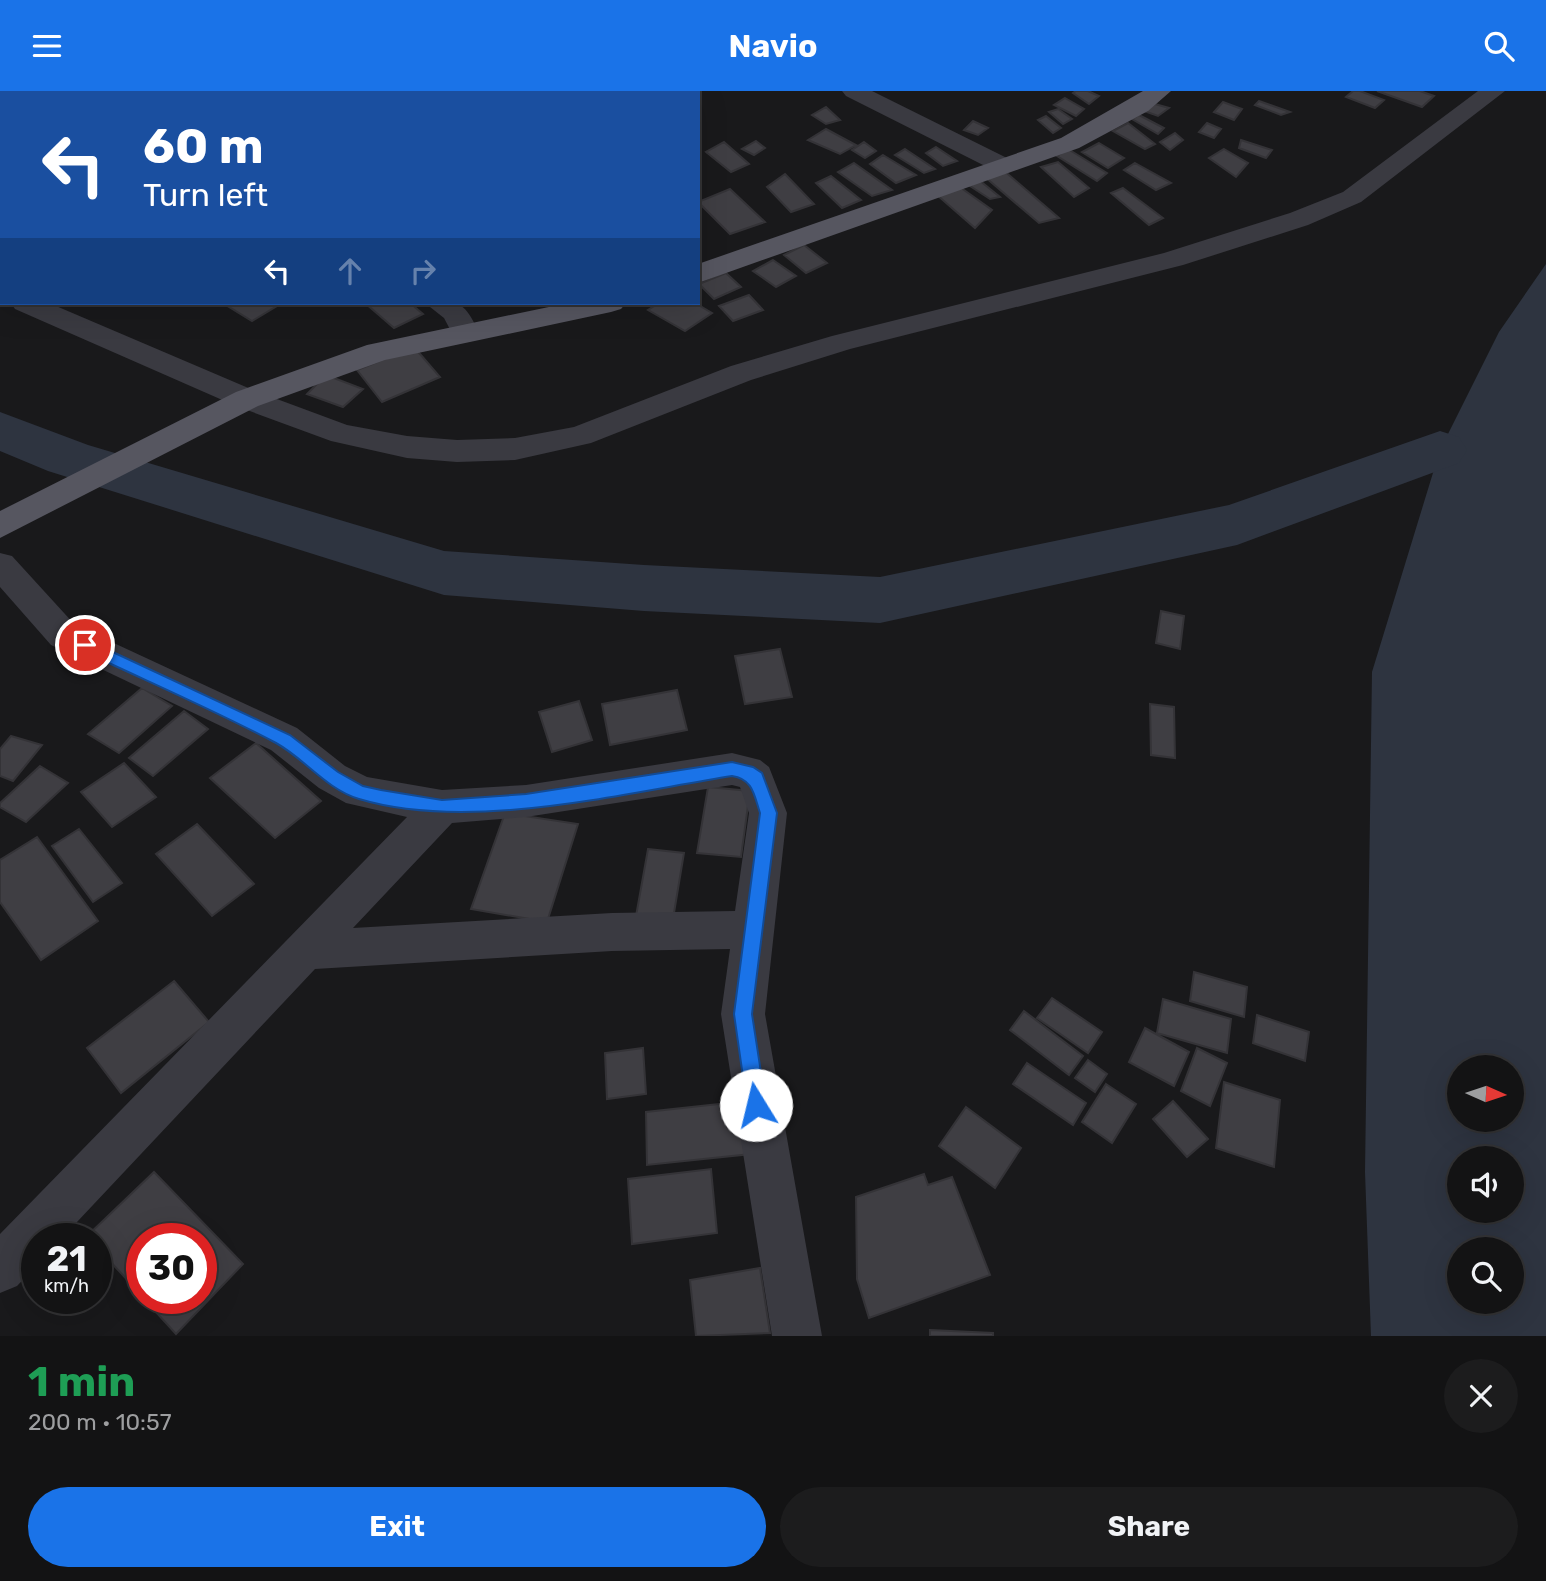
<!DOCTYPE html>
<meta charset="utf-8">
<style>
:root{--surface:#131314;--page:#1c1c1d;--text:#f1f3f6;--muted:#9d9ea0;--line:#323234;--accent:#1a73e8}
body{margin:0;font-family:Rubik,sans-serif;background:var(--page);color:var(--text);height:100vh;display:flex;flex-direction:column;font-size:26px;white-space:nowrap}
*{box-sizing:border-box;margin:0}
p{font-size:23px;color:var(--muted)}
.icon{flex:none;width:38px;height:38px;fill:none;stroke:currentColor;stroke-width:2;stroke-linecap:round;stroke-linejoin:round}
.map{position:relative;height:1245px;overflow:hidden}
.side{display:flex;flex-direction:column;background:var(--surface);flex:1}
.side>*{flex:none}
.hud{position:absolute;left:0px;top:0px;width:700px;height:214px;box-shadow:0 7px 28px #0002,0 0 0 2px var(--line);background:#1a4fa0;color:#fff;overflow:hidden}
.needle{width:46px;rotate:93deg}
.tools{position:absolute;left:1447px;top:964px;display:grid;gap:14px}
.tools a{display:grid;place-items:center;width:77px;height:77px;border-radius:50%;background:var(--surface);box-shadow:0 7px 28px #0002,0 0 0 2px var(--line);font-size:35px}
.speed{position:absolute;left:21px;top:1132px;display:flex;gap:14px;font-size:35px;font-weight:700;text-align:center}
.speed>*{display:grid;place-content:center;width:91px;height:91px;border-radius:50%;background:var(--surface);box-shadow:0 7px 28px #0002,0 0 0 2px var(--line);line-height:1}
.speed small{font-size:18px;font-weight:400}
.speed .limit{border:10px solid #d22;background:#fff;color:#111}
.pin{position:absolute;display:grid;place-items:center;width:60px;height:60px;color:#fff;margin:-30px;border:4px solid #fff;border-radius:50%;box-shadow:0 2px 7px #0007}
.me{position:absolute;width:77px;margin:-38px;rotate:351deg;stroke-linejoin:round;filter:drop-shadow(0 0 5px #0008)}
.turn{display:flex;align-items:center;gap:24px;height:147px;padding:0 28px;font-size:32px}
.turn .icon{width:91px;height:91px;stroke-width:2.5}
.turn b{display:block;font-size:49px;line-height:60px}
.lanes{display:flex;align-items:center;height:66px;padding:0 28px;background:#0003;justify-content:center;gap:35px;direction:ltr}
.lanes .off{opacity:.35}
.round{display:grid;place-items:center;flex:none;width:74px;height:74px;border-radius:37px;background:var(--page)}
.head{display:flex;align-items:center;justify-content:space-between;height:119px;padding:0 28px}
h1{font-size:42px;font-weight:700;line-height:52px;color:#1e9e55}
.action{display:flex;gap:14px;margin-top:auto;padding:14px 28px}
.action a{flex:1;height:80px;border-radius:42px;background:var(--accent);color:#fff;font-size:28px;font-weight:700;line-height:80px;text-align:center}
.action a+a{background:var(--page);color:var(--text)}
header{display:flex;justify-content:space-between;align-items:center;height:91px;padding:0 28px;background:var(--accent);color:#fff;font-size:32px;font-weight:700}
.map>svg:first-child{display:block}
.water{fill:#2e3440;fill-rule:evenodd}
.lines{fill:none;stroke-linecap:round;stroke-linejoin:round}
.river{fill:#2e3440;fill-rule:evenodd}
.building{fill:#3f3e43;stroke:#343337;stroke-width:2}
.minor{fill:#3a3a41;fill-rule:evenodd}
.major{fill:#565660;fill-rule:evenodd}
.route{fill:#1a73e8;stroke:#114b97;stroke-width:2}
</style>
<header><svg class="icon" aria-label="menu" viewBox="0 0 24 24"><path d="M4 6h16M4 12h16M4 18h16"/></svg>Navio<svg class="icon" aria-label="search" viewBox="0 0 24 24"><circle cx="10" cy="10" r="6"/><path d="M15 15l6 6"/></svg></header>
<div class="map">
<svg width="1546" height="1245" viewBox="0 0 1546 1245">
<rect width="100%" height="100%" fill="#19191b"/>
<path class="water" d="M1546,173V1245H1371L1365,1081L1372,581L1440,359L1499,241ZM1460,976H1512V1029H1460ZM1460,1068H1512V1120H1460ZM1460,1158H1512V1211H1460Z"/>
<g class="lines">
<path class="river" d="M0,321L88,354L444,460L644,474L880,486L1229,414L1440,340L1459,346L1467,359L1459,372L1237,454L880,532L644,520L444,504L48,380L0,360Z"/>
</g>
<path class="building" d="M1076,0H1088L1099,5L1089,13L1073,2Z
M1353,0H1360L1384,9L1375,17L1346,6Z
M1377,0H1420L1434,5L1422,16Z
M1065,7L1084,18L1076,25L1054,14Z
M1259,10L1290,21L1281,24L1255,14Z
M1223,11L1242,18L1234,29L1214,21Z
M1155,13L1169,17L1158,25L1144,20Z
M826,16L840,29L826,33L812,24Z
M1058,18L1072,28L1063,33L1049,21Z
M1139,24L1164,37L1158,43L1132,28Z
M1046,25L1061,37L1053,42L1038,29Z
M973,30L988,37L978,44L964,39Z
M1128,32L1155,53L1145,58L1113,40Z
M1207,32L1221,38L1214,47L1199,41Z
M826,38L856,54L840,63L808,49Z
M1175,42L1183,49L1170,59L1160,51Z
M1241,49L1272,59L1266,67L1239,57Z
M756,50L765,57L754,64L742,58Z
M724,51L749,73L731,81L706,61Z
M864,51L876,60L865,67L852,59Z
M1099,52L1124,67L1108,77L1082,61Z
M936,56L957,70L943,75L926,62Z
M905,58L935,78L924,82L895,64Z
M1068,58L1107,82L1097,90L1057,65Z
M1224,58L1248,72L1236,86L1209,67Z
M883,64L916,84L896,92L870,73Z
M1058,71L1089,97L1074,106L1041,76Z
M854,72L892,99L872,105L838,81Z
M1135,72L1171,92L1156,99L1124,79Z
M1002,78L1059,127L1039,132L985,86Z
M785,83L814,113L791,121L767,96Z
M831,85L861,109L842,117L816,92Z
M979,89L1000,106L990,108L970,95Z
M957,94L992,119L975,137L937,104Z
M1123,97L1163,127L1149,134L1111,102Z
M730,98L765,131L730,143L698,111Z
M804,154L827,172L806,182L784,164Z
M773,169L796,185L776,196L753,180Z
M726,182L741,196L714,208L699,193Z
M749,204L763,219L733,230L719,215Z
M230,212H282L252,230L226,214Z
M365,212H410L423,223L394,237Z
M659,212H695L712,222L685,240L648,219Z
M414,256L440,286L382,311L357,279Z
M326,284L363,298L343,316L307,303Z
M1161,520L1184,525L1180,558L1156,552Z
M780,558L792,606L745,613L735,565Z
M142,597L172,615L119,662L88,643Z
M677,599L687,639L610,654L602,613Z
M579,610L592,649L552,661L539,621Z
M1150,613L1174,616L1175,667L1151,664Z
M184,620L208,638L153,685L129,667Z
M11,645L42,654L13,690L0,685V658Z
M256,652L321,710L275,747L210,687Z
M124,672L156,706L112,736L81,701Z
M40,675L68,692L26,731L0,716V712Z
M708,696L750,700L741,766L697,762Z
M505,722L578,733L547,831L471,818Z
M197,733L254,793L212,825L156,763Z
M79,738L122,792L93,811L52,755Z
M37,746L98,830L41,869L0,811V769Z
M648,758L684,762L673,828L636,825Z
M1194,881L1247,896L1244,926L1190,910Z
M174,890L209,931L121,1002L87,957Z
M1052,907L1102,941L1088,962L1037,927Z
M1163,908L1231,928L1227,962L1157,942Z
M1024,920L1083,965L1069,984L1010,939Z
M1257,924L1309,941L1305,970L1253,952Z
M1145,937L1189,961L1174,995L1129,971Z
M643,957L646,1003L607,1008L605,962Z
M1197,957L1227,972L1210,1015L1181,1000Z
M1088,969L1107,983L1095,1001L1075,987Z
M1027,972L1086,1012L1073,1034L1013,993Z
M1224,991L1280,1009L1274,1076L1216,1057Z
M1106,993L1136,1013L1112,1052L1082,1031Z
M746,1010L751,1063L647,1074L646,1021Z
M1173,1010L1208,1048L1187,1066L1153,1028Z
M966,1016L1021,1057L995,1097L939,1055Z
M711,1078L717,1142L632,1153L628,1088Z
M154,1081L243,1173L176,1243L144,1208H201V1148H142V1205L96,1155V1148L87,1145Z
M924,1083L928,1094L952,1086L990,1184L869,1227L857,1188L856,1106Z
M760,1177L770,1242L696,1245L690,1189Z
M930,1239L993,1242V1245H930Z"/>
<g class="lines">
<path class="minor" d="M18,0H43L45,2H19Z
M302,0H326L300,2Z
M842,0H872L1013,70L1017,75L1013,80H995L846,5Z
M1478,0H1505L1361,111L1308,134L1183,174L850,258L751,289L591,352L515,369L457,371L407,367L331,350L236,315L15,218L11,212H49L258,301L347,334L407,345L457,349L515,347L574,336L731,275L832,245L1164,162L1290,122L1343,101Z
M425,212C460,211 464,209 479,242L475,248L465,251L455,248L444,227Z
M0,462L12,465L75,534L297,637L345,675L367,686L442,699L526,694L732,662L760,669L769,676L787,722L765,923L822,1245H772L721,923L730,858L612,860L315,878L61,1148H37V1174L17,1195L0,1202V1143L407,726L346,712L319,697L271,659L51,554L0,496ZM732,694L740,696L749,722L735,820L612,822L353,837L452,732L526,726Z"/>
<path class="major" d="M1143,0H1171L1148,20L1079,57L698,192V173L1061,47Z
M568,212H626L621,218L611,221L385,269L258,315L0,447V420L236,301L367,254Z"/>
</g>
<path class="route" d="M85,548L290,644L338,681L363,695L381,699L442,709L526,703L732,671L753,676L762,682L777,722L752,923L766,1014L763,1021L756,1024L749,1021L747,1014L734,923L760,722C754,704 753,688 732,685C619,703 469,741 359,708C326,698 305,668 276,652C212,618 144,589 79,558V550Z"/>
</svg>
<div class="tools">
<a><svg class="needle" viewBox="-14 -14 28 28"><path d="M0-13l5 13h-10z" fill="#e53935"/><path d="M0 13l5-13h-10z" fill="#9d9ea0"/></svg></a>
<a><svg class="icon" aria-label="sound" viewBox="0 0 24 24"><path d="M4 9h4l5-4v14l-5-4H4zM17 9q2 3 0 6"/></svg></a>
<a><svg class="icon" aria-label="search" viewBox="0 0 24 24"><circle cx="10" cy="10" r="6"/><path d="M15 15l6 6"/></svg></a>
</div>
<div class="speed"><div>21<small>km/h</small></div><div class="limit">30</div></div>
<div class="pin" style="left:85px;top:554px;background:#d93025"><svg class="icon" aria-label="arrive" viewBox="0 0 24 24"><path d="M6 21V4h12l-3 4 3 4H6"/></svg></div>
<svg class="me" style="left:756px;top:1014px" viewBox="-20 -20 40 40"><circle r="19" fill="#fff"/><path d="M0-13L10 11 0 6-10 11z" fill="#1a73e8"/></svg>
<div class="hud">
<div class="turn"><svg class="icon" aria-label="left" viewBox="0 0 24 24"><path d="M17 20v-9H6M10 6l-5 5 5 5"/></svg><div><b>60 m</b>Turn left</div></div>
<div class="lanes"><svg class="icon" aria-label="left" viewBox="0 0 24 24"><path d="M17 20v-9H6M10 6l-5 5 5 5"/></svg><svg class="icon off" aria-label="ahead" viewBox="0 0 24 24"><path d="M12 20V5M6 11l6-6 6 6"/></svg><svg class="icon off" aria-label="right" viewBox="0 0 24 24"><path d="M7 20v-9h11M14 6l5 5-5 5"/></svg></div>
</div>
</div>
<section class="side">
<div class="head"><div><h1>1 min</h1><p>200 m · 10:57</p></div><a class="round"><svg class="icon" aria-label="close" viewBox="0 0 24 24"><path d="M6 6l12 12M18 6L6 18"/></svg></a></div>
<div class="action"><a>Exit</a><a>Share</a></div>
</section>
